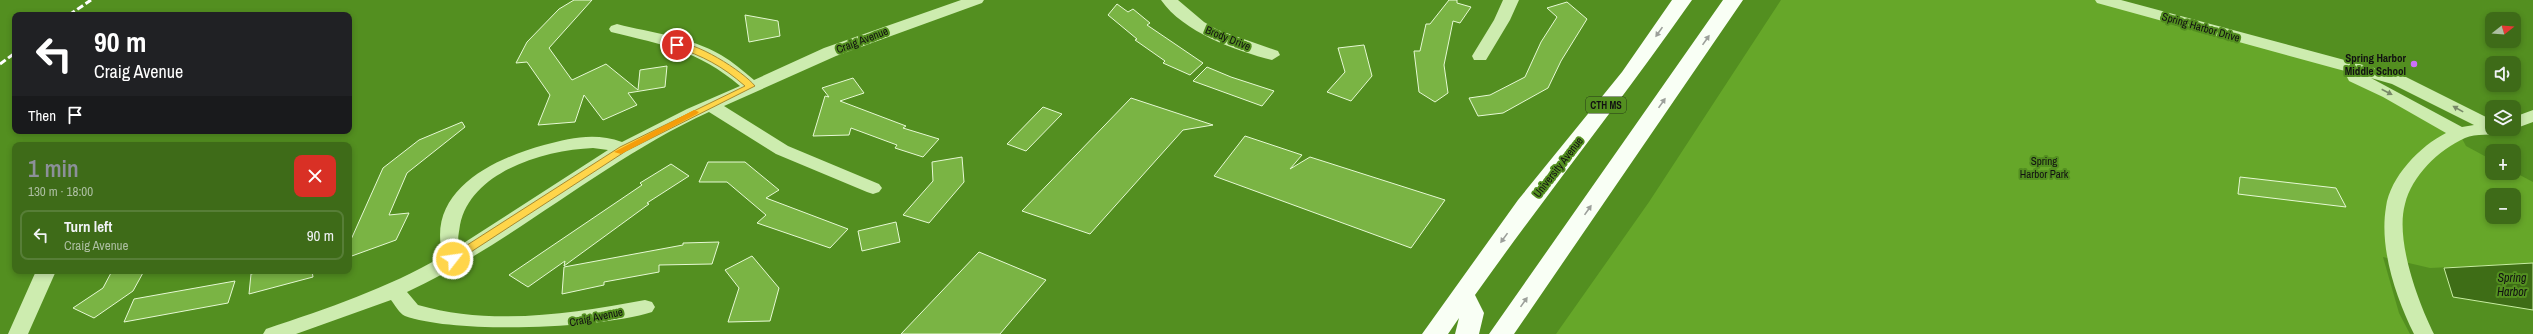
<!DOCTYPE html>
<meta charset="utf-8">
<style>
:root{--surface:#3e6b18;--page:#497325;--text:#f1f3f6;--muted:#adbfa2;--line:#577e37;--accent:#8c9099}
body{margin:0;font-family:"Archivo Narrow",sans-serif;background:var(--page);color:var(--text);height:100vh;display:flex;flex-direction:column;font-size:15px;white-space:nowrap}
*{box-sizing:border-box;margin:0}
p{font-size:13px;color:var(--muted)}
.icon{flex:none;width:22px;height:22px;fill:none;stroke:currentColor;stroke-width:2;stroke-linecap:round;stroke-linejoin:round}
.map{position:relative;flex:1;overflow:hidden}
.side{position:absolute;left:12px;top:142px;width:340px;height:132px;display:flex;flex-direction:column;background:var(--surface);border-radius:8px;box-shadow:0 2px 6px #0003}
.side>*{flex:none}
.top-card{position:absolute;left:12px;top:12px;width:340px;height:122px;border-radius:8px;box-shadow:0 2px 6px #0003;background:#202124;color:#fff;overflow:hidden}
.needle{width:26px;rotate:73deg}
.buttons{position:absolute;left:2485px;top:12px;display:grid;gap:8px}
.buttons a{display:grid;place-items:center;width:36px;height:36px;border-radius:8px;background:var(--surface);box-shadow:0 2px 6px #0003;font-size:20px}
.pin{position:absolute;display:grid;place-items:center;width:34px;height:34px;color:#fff;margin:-17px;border:2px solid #fff;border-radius:50%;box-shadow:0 1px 4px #0007}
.me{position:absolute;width:44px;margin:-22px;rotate:60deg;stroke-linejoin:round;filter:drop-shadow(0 0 3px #0008)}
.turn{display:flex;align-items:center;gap:14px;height:84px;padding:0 16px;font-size:18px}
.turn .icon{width:52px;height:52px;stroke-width:2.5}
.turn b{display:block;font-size:28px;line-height:34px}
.then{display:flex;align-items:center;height:38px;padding:0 16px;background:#0003;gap:8px;font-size:15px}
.round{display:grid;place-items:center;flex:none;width:42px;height:42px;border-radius:8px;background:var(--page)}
.head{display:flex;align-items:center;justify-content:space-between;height:68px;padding:0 16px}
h1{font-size:24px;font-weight:600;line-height:30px;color:var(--accent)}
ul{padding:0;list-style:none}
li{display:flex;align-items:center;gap:12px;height:50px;margin:0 8px 6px;padding:0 8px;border:2px solid var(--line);border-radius:8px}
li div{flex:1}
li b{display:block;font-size:15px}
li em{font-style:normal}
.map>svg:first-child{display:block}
.green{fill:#66a729;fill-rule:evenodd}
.water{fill:#3e6d16;stroke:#c8eea2}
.building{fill:#7ab444;stroke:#e6f9d4}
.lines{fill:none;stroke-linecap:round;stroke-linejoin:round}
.street{fill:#cdecaf;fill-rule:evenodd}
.primary{fill:#f9fff5;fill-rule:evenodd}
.rail{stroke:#fff;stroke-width:3;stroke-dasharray:7 3;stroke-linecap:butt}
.oneway{fill:#9ca09a}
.oneway2{fill:#788968}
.route{fill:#ffd54a;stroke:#a68a30}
.slow{fill:#f59e0b}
.poi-dot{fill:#ce6ffa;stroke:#538f20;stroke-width:1.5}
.labels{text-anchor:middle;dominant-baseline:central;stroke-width:4;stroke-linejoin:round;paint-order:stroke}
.shield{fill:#538f20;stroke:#253716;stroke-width:1}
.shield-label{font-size:10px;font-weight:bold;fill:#111}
.street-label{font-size:11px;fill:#111;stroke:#538f20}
.poi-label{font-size:11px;font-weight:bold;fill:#111;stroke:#538f20;text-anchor:end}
.park-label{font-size:11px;fill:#111;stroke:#538f20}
.water-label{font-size:12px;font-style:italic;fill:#111;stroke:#538f20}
</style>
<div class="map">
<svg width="2533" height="334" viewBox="0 0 2533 334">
<rect width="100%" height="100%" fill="#538f20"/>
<path class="green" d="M1781,0H2103L2330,65L2389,93L2459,133L2466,146L2492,160V173L2514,172L2533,182V263L2430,268L2383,257L2399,313L2410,334H1556L1649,202ZM2492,195H2514V217H2492Z"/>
<path class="water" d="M2533,263V310L2453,297L2444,268Z"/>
<path class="building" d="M574,0H592L549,48L572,80L606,64L638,90L640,70L667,66L665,87L628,93L637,105L603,120L584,95L575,122L538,125L550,95L527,62L516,63L527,42L559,9Z
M1449,0H1457V3L1471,7L1460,23L1453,21L1444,65L1448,93L1435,102L1419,92L1414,51H1420L1426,24H1430Z
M1567,2L1587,19L1561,61L1548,88L1503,113L1478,116L1469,98L1490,95L1525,77L1541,42L1557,17L1547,8Z
M1117,4L1128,12L1133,9L1150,23L1147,25L1203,63L1190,75L1163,63L1165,61L1135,40L1137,39L1108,15Z
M745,15L778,21L780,36L749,42Z
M1364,45L1372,76L1351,101L1327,92L1345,72L1338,48Z
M1207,67L1231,77L1274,91L1262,106L1193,81Z
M853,78L864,93L840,101L906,126L903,128L939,139L923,157L895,148L897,145L851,128L849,135L813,136L825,96L829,97L822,88Z
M1131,98L1213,125L1183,130L1090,234L1022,211Z
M1043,107L1062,114L1026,151L1007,144Z
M462,122L465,127L407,173L389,215L409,213L396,240L349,257V244L383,168L419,140Z
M1245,136L1302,155L1290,169L1310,157L1445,200L1411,248L1214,176Z
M962,157L964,182L929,223L903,215L933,181L932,162Z
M708,162H745L779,190L766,198L848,229L830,248L757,223L766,215L727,182H699Z
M671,164L689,176L647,203L649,204L564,266L565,261L528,287L509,275L642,185L640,183Z
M2240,177L2336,188L2346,207L2238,194Z
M896,222L900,242L862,251L858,231Z
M719,242L712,264L659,265V272L604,282V285L562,294L564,267L683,245V243Z
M979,252L1046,280L1000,334H901Z
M752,256L779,288L770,321L728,322L739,288L725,270Z
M112,271H144L133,291L94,318L73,308L103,288Z
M265,271H312L313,277L249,294L251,274Z
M235,281L228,303L124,322L134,299Z"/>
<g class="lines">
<path class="street" d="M961,0H984L982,3L836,56L724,106L788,146L879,184L882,188L879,192L873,194L867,192L776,154L709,112C602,161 514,242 407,292L418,305C491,326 571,314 645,300L652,302L655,307L652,312C598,329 455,334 405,316C399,313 395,305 391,300L296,334H263L266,329C328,308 386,289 443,256C425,191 493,159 544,145C570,138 595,132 622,142L687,109L740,86C698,50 663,45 611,32L609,29L611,26L617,24C652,33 690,37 721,55C733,62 743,71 754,80L824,48ZM593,148L608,150L459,246C457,239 459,233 460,225C471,171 545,150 593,148Z
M1161,0H1178L1204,22L1218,30L1278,51L1280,55L1272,60C1236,51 1183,32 1161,0Z
M1503,0H1519L1510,20L1486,60H1474L1472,56L1494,20Z
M2095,0H2121L2404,76L2492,120V129H2507L2504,133C2492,136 2476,133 2465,138C2438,150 2412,176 2405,204C2395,240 2418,302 2434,334H2414C2396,298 2379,248 2386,207C2390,177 2420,146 2446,133L2383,97L2349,81L2347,77L2352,73L2097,3ZM2371,78L2392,84L2474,125L2462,127Z
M2533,110V122L2514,129V117Z
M36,271H56L28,334H8Z"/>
<path class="primary" d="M1672,0H1692C1622,100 1546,195 1475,295L1484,313L1479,334H1455L1459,318L1448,334H1422L1518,200L1622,72Z
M1723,0H1743L1514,334H1489Z"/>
<path class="rail" d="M69,15L91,0
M0,64L15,53"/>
</g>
<defs><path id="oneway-solid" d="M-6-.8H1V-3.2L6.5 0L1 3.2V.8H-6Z"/></defs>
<g class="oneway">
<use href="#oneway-solid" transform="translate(1659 32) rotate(125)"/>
<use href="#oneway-solid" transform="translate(1706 40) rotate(-55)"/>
<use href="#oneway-solid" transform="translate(1662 103) rotate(-55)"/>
<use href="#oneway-solid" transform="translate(1588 210) rotate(-55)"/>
<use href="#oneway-solid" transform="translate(1504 238) rotate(126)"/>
<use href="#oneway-solid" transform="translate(1524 302) rotate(-55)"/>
</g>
<g class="oneway2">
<use href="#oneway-solid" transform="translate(2387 92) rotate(27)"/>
<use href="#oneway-solid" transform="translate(2458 109) rotate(-151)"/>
</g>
<path class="route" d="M674,43C693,39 744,72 755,86L626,151L457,261H450V256L620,147L745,86C721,65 704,57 674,46Z"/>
<path class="slow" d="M694,110L699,112L697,114L621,154L614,152Z"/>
<circle class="poi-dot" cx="2414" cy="64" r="4"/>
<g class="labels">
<rect class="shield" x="1586" y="97" width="40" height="16" rx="3"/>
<g class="shield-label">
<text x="1606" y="105">CTH MS</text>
</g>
<g class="street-label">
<text transform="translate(2201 27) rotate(16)">Spring Harbor Drive</text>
<text transform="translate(1228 38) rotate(22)">Brody Drive</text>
<text transform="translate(862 40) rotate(-21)">Craig Avenue</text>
<text transform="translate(1558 167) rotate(-52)">University Avenue</text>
<text transform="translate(596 317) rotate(-12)">Craig Avenue</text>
</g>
<g class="poi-label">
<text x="2406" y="58">Spring Harbor<tspan x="2406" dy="13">Middle School</tspan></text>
</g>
<g class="park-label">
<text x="2044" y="161">Spring<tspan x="2044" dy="13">Harbor Park</tspan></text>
</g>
<g class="water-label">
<text x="2512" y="278">Spring<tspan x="2512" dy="14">Harbor</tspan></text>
</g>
</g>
</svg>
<div class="buttons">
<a><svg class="needle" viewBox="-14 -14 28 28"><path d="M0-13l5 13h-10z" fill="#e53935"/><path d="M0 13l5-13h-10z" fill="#adbfa2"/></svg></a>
<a><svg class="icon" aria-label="sound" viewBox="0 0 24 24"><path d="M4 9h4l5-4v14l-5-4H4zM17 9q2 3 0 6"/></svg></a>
<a><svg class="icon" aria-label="layers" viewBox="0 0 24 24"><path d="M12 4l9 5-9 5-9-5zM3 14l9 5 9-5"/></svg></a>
<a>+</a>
<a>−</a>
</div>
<div class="pin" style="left:677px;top:45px;background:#d93025"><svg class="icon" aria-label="arrive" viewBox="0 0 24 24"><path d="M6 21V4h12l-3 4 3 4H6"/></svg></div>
<svg class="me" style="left:453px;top:259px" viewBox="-20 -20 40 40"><circle r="17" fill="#ffd54a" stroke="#fff" stroke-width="3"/><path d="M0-11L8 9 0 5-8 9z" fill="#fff"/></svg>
<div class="top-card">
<div class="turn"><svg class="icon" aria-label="left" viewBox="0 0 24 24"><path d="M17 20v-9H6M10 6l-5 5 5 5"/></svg><div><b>90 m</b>Craig Avenue</div></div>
<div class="then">Then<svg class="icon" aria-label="arrive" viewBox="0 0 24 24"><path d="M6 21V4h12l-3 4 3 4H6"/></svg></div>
</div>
<section class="side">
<div class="head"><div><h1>1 min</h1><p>130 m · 18:00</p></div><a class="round" style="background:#d93025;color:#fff"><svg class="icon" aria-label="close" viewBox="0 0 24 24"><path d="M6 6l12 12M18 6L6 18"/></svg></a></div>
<ul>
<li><svg class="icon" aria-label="left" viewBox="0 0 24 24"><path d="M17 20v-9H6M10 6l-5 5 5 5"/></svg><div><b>Turn left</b><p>Craig Avenue</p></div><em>90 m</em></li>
</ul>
</section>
</div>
